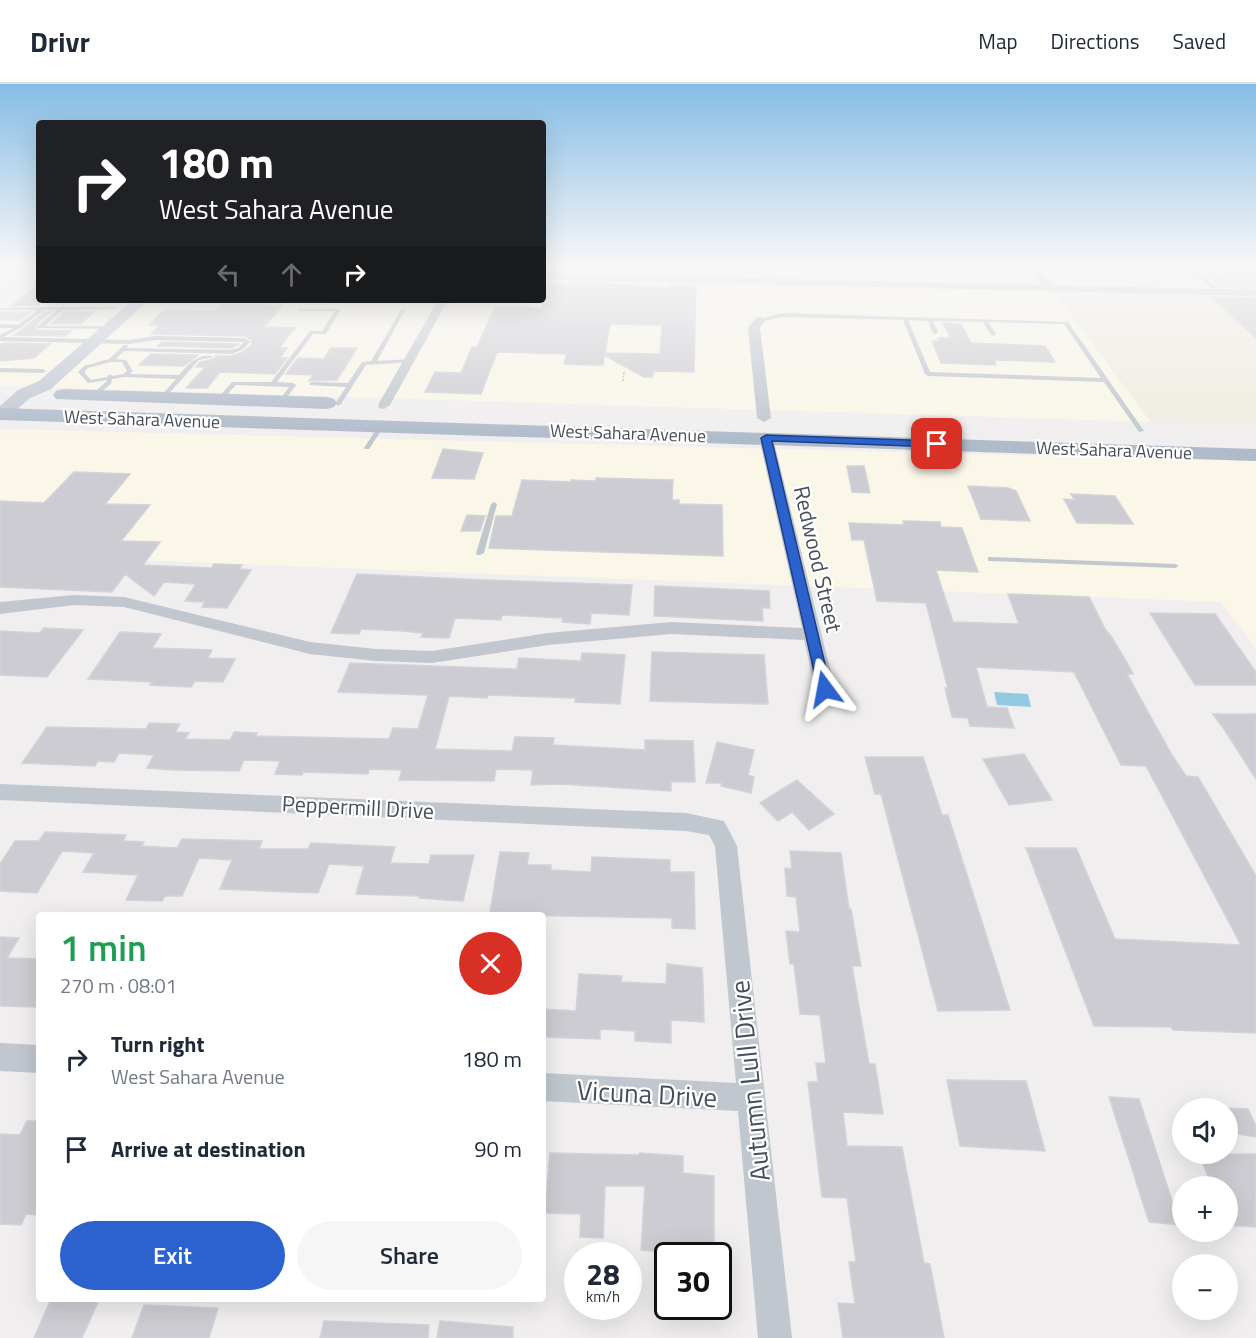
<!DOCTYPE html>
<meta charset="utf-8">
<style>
:root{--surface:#fff;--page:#f6f6f7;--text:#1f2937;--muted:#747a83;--line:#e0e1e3;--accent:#2b62cd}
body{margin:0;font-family:"Titillium Web",sans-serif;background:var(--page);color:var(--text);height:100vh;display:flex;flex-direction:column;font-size:22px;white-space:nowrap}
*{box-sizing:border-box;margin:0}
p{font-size:20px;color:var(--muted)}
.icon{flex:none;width:33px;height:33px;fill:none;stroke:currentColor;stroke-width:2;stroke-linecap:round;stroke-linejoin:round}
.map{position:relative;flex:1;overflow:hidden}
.side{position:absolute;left:36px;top:828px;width:510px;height:390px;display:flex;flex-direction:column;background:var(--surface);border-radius:6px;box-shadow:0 6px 24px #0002}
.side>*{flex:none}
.guide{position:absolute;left:36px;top:36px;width:510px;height:183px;border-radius:6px;box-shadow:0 6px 24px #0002;background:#202124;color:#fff;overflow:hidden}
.buttons{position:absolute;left:1172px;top:1014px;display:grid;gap:12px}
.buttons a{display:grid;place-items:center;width:66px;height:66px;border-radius:50%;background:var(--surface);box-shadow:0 6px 24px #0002;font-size:30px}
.speed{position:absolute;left:564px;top:1158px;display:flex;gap:12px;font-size:30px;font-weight:700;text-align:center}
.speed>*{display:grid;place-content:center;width:78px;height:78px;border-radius:50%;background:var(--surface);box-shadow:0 6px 24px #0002;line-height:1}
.speed small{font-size:15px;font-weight:400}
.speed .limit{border:3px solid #111;border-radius:9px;background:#fff;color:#111}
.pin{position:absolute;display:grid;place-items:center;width:51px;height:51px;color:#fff;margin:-26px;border-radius:12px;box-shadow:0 3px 9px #0006}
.me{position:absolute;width:66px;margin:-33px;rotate:347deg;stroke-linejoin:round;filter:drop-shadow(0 0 4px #0008)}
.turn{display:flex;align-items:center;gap:21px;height:126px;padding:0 24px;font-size:27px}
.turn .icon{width:78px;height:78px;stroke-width:2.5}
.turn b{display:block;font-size:42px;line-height:51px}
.lanes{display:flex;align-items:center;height:57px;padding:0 24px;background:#0003;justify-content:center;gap:30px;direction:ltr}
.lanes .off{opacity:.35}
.round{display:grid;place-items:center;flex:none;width:63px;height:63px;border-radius:32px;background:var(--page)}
.head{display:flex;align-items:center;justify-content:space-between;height:102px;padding:0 24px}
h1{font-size:36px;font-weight:600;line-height:45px;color:#1e9e55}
.action{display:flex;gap:12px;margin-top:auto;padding:12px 24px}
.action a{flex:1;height:69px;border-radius:36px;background:var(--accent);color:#fff;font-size:24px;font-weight:600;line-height:69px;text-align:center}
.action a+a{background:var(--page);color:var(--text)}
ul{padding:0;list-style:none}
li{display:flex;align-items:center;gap:18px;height:90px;padding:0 24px}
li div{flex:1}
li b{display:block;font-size:22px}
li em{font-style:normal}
header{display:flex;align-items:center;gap:36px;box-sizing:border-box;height:84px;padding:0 30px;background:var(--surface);border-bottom:2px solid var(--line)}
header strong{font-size:28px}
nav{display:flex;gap:33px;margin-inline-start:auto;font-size:21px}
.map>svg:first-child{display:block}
.commercial{fill:#faf6e8}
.sand{fill:#f0ece0}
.water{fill:#91cae2}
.building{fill:#ccccd2;stroke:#d2d3d9;stroke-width:1.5;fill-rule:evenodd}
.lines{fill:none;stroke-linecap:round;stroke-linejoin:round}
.path{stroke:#7cc4a7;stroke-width:1.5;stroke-dasharray:2 1.5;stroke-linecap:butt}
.lane{fill:#c0c7ce;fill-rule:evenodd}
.street{fill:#c0c7ce;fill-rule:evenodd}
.secondary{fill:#c0c7d3;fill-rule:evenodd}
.primary{fill:#b0bbca;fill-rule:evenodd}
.route{fill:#2b62cd;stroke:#1c4085;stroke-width:1.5}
.labels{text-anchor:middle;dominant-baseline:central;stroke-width:4.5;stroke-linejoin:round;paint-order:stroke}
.far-street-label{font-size:18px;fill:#484f59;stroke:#fff}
.street-label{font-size:22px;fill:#484f59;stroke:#fff}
.near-street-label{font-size:27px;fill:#484f59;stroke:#fff}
</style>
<header>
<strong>Drivr</strong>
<nav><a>Map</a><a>Directions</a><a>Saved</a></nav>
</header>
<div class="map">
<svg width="1256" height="1254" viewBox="0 0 1256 1254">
<rect width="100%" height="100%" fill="#f0eeee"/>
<path class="commercial" d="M543,196L1054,208L1151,338L0,302V219L235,225L263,246L286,218L450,223L454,216H543Z
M0,345L1256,377V565L1221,518L0,471Z"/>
<path class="sand" d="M1082,207L1171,208L1211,213L1256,254V340L1151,338L1054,208Z"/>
<path class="water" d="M994,608L1028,610L1031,623L997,621Z"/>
<path class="building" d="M568,181H633L631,189L568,187Z
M671,181H697L696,190H671Z
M1230,181H1256V204H1247L1228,187H1237Z
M1202,186H1215L1235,203H1219Z
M568,198L670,203V200L696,201L694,288L654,287L652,293H644L604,271L603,281H590L564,280L567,270L497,268L481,310L425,308L435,288L461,289L472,263H477L495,223L543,224V200L568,201ZM610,240L662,241L660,270L605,269Z
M39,201V221L10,222Z
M1211,213L1256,214V254L1244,243Z
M223,220L282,222L264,243L295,244L279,264H287L280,274H287L275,290L220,288L207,304H186L205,283H196L200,278L214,275L216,272H232L243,268L252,260L251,256L245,252L151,250L160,241H149L165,226L216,227Z
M31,228L21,236H0L1,228Z
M45,228H51L37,240L36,246L72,247L65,252L14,251Z
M64,228H94L80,240H51Z
M943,239L961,240L971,259L1045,262L1055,278L994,276L996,281L941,279L932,257H939L938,254H951Z
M162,258L239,260L231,264L158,262Z
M3,259L50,260L34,274L0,277V261Z
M331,264H357L337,296L309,297L313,291L286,290L298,274L324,275Z
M151,270L198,271L184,282L139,281Z
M443,365L483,369L474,395L432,394Z
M847,382H864L870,409L852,408Z
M74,388L130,390L105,420L150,421L121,457L160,458L143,481L212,484L214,480L242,481L239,485L251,486L227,524L202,523L205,518L185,517L196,500L164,498L154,512L125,490L112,508L0,503V417L44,419Z
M596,394L673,396L672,416H679V420L722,421L723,472L489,464L496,432H512L522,396L571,398V396L596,397Z
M968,402L1008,404L1016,407L1030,437L981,435Z
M1071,410L1115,412L1133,440L1077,439L1064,415L1075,416Z
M467,431L485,432L480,447H461Z
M903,437L940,438L941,443L962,444L978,488L936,486L953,538L1019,540L1008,510L1089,513L1105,545L1111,552L1129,582L1133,590H1127L1172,671L1186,692L1198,693L1256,792V949L1173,946L1171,943L1094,942L1026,764H1076L1115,855L1241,861L1146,682L1121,681L1074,588L976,583L987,623L1007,624L1014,644L970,642L968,634L952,633L945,604L948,605L926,519L877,517L864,456H852L849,439L904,441Z
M357,490L485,496L632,501L629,531L591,529L590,540L562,538L563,534L502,531L501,536L455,534L449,554L421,553L423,549L402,547L361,545L359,550L331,549Z
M655,502L769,507L770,524H762L763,537L654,532Z
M1150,529L1215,530L1256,588V601H1195Z
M44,544L83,546L47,593L0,591V547L40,549Z
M120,548L161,550L152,564L212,566L208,574L235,575L223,598L195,597L191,603L150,601L152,598L88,595Z
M652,568L764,571L768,620L650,617Z
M582,569L625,571L620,620L575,618L576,614L488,611L487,614L449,612L435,665L512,667L515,653L554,654L553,661L645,666V656L693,657L695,698H671V707L561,700L531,701L533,686L496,685L494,697L399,696L402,686L369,685L368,690L303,688L302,691L275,690L280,677L244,676L239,687L174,686L147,684L154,671L119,669L114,678L98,677L95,682L22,679L47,643L146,645L149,639L180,640L175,648L189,649L185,655L230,656L234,648L257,649L255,652L389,655L393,644L418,645L428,611L338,608L350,579L517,585L519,574L581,577Z
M1213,630H1256V695L1224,645Z
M717,658L754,666L748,691L754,693L751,709L721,702L722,699H706Z
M1024,670L1052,716L1009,721L983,675Z
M865,673H923L942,731H948L1010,926L938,927L881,710H875Z
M797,696L834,730L809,746L792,728L778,737L760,719Z
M45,748L126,751L123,757L144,758L141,762L177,764L182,755L262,757L259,765H308L311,759L395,763L390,779L429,780L431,771H474L463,817L419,814L420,812L356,810L364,782L329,780L318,809L220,805L232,776L199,774L182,812H165L162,817L126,816L138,791L83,788L94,769L62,767L37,809L0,807V780L15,757H39Z
M790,767L841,769L849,825H851L861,882H852L869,980H875L883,1030L843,1028L847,1062L902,1063L924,1179L930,1180L944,1254H843L838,1219L855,1220L849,1178H856L847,1114L822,1113L808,998H818L816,979H826L820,931L800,930L794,880H790L786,847L800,848L796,813L787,812L785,784L792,785Z
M500,768L529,769L527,781H551V786L591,788L592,773L670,776V788H694L695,845L672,844V834L504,831L505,828H490Z
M0,853L19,854L7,874L39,875V923L0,922Z
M667,880L702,884L703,901L704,938L671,936V959L635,957V947L600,945V955L543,953V925L576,927L579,890L622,892L621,898L666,900Z
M947,996L1026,997L1045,1067L960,1062Z
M1109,1013L1139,1015L1180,1141L1149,1138Z
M1227,1024L1248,1025L1256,1042V1053L1227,1048Z
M27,1037H39V1131L26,1130L21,1141L0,1140V1050L20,1051Z
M550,1069L639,1071L640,1069L683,1072V1089L714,1092V1172L641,1166L645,1102H605L603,1154L580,1153L581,1130L545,1129Z
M1199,1070H1256V1143L1227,1141V1102H1212Z
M51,1215L98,1218L82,1254H34Z
M144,1221L218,1224L209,1254H132Z
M324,1237L429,1241L428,1254H320Z
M440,1237L513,1243V1254H437Z"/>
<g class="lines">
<path class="path" d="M623,297L624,288"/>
<path class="lane" d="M1190,181L1219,182L1250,209L1246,210L1216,184L1194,183L1221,208L1217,209L1189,185Z
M64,222L66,223H117L119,224L117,225L63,226L45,242H112L114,243V245L38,244V242L57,226H44L22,243L3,253L130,256L155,252L245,254L250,258L242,266L232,270L124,267L116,275L126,276L133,287L130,290L179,291C189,280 198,268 214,273L199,276L164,315L159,314L176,295L125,293L112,295L111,300L93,314L91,313V311L106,298L107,296L88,299L78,288L84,282L109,275L124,261H128L127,264L231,266L238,264L244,258L155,256L130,260L0,257V251L13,244H0V240L18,241L37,226H0V224L61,223ZM111,278H122L127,287L123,290L113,292L110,290L107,293L91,296L84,288L88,284Z
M298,225H338L340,226L326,250H313L277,298L293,299L296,301L283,319L278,318L289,303L236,301L221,317H217V315L232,298H271L310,247H322L335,227H298Z
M403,225L405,226L377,277L410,275L412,276V278L366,281L341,320L338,322L335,320L346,303L310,301L309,300L312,298L348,299L362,278L371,277L401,226Z
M782,229L1068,238L1144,347L1139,348L1104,298L928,292L925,290L903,236L782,233L760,238L757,236ZM908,236L928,237L932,248L935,250L938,248L933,237L983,238L991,251L993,252L996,250L988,238L1064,240L1101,294L930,288Z
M0,284L43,285L46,287L43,289L0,288Z
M379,341L384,342L369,365H365L364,364Z
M494,418L497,420L484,469L480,471H477L476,469L491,420Z
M988,473L1175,480L1179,482L1175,484L991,477H988Z"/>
<path class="street" d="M0,181H39V184H0Z
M1027,181H1037L1053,201L1256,206V212L543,195V189L1042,201Z
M438,216H448L390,321L384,325L379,324L378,321Z
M760,233L765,236L760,244L771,334L764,338L757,334L748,244L756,234Z
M766,350L773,354L835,605L832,610L825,612L818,610L815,605L804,556L671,550L548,561L432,579L376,577L310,570L124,523L74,521L0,530V518L74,511L124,513L310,558L376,565L432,567L548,549L671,538L802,544L759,354Z
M0,700L686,729L724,737L737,762L792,1254H758L738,1027L543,1017V989L736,999L715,762L709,751L686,747L0,716Z
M0,959L39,961V989L0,987Z"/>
<path class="secondary" d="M133,216H149L51,305L30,314L6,335L0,336V322L18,306L39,297Z"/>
<path class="primary" d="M63,305L327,313L334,315L337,319L334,323L327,325L56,315L53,311L56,307Z
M0,324L1256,365V377L0,336Z"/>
</g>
<linearGradient id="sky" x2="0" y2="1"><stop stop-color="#85bde6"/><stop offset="0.51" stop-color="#f8f7f7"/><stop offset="1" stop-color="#f8f7f7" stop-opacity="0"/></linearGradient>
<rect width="1256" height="356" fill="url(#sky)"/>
<path class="route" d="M766,351L937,357L941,360L937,363L772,357L831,605L825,610L818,605L761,354Z"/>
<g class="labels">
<g class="far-street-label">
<text transform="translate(142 335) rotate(2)">West Sahara Avenue</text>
<text transform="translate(628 349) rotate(2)">West Sahara Avenue</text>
<text transform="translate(1114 366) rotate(2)">West Sahara Avenue</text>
</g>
<g class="street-label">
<text transform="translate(818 475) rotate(77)">Redwood Street</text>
<text transform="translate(358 723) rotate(3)">Peppermill Drive</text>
</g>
<g class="near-street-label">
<text transform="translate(749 997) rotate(-96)">Autumn Lull Drive</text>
<text transform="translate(647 1009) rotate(3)">Vicuna Drive</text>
</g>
</g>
</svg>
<div class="buttons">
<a><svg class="icon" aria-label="sound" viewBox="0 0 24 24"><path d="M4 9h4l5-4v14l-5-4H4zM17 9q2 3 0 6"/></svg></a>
<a>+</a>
<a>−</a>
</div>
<div class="speed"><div>28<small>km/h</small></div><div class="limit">30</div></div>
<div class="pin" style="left:937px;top:360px;background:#d93025"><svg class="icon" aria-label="arrive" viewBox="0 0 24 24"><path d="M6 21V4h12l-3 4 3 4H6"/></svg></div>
<svg class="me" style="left:825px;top:605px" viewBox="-20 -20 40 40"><path d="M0-17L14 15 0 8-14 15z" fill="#2b62cd" stroke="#fff" stroke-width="4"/></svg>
<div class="guide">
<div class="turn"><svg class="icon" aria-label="right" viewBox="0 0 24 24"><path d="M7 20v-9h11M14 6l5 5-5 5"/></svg><div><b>180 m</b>West Sahara Avenue</div></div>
<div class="lanes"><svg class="icon off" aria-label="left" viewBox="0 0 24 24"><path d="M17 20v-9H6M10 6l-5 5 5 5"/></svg><svg class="icon off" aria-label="ahead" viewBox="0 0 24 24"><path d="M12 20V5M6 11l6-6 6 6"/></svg><svg class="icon" aria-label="right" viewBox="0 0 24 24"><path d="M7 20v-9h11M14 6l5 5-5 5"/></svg></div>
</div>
<section class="side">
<div class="head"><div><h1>1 min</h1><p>270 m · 08:01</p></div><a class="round" style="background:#d93025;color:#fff"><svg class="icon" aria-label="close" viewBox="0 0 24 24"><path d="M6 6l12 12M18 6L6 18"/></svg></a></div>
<ul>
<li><svg class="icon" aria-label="right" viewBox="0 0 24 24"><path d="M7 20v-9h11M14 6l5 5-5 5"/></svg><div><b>Turn right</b><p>West Sahara Avenue</p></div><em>180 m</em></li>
<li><svg class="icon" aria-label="arrive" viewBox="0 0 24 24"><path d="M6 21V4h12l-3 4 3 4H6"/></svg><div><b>Arrive at destination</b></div><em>90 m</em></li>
</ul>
<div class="action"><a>Exit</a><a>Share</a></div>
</section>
</div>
